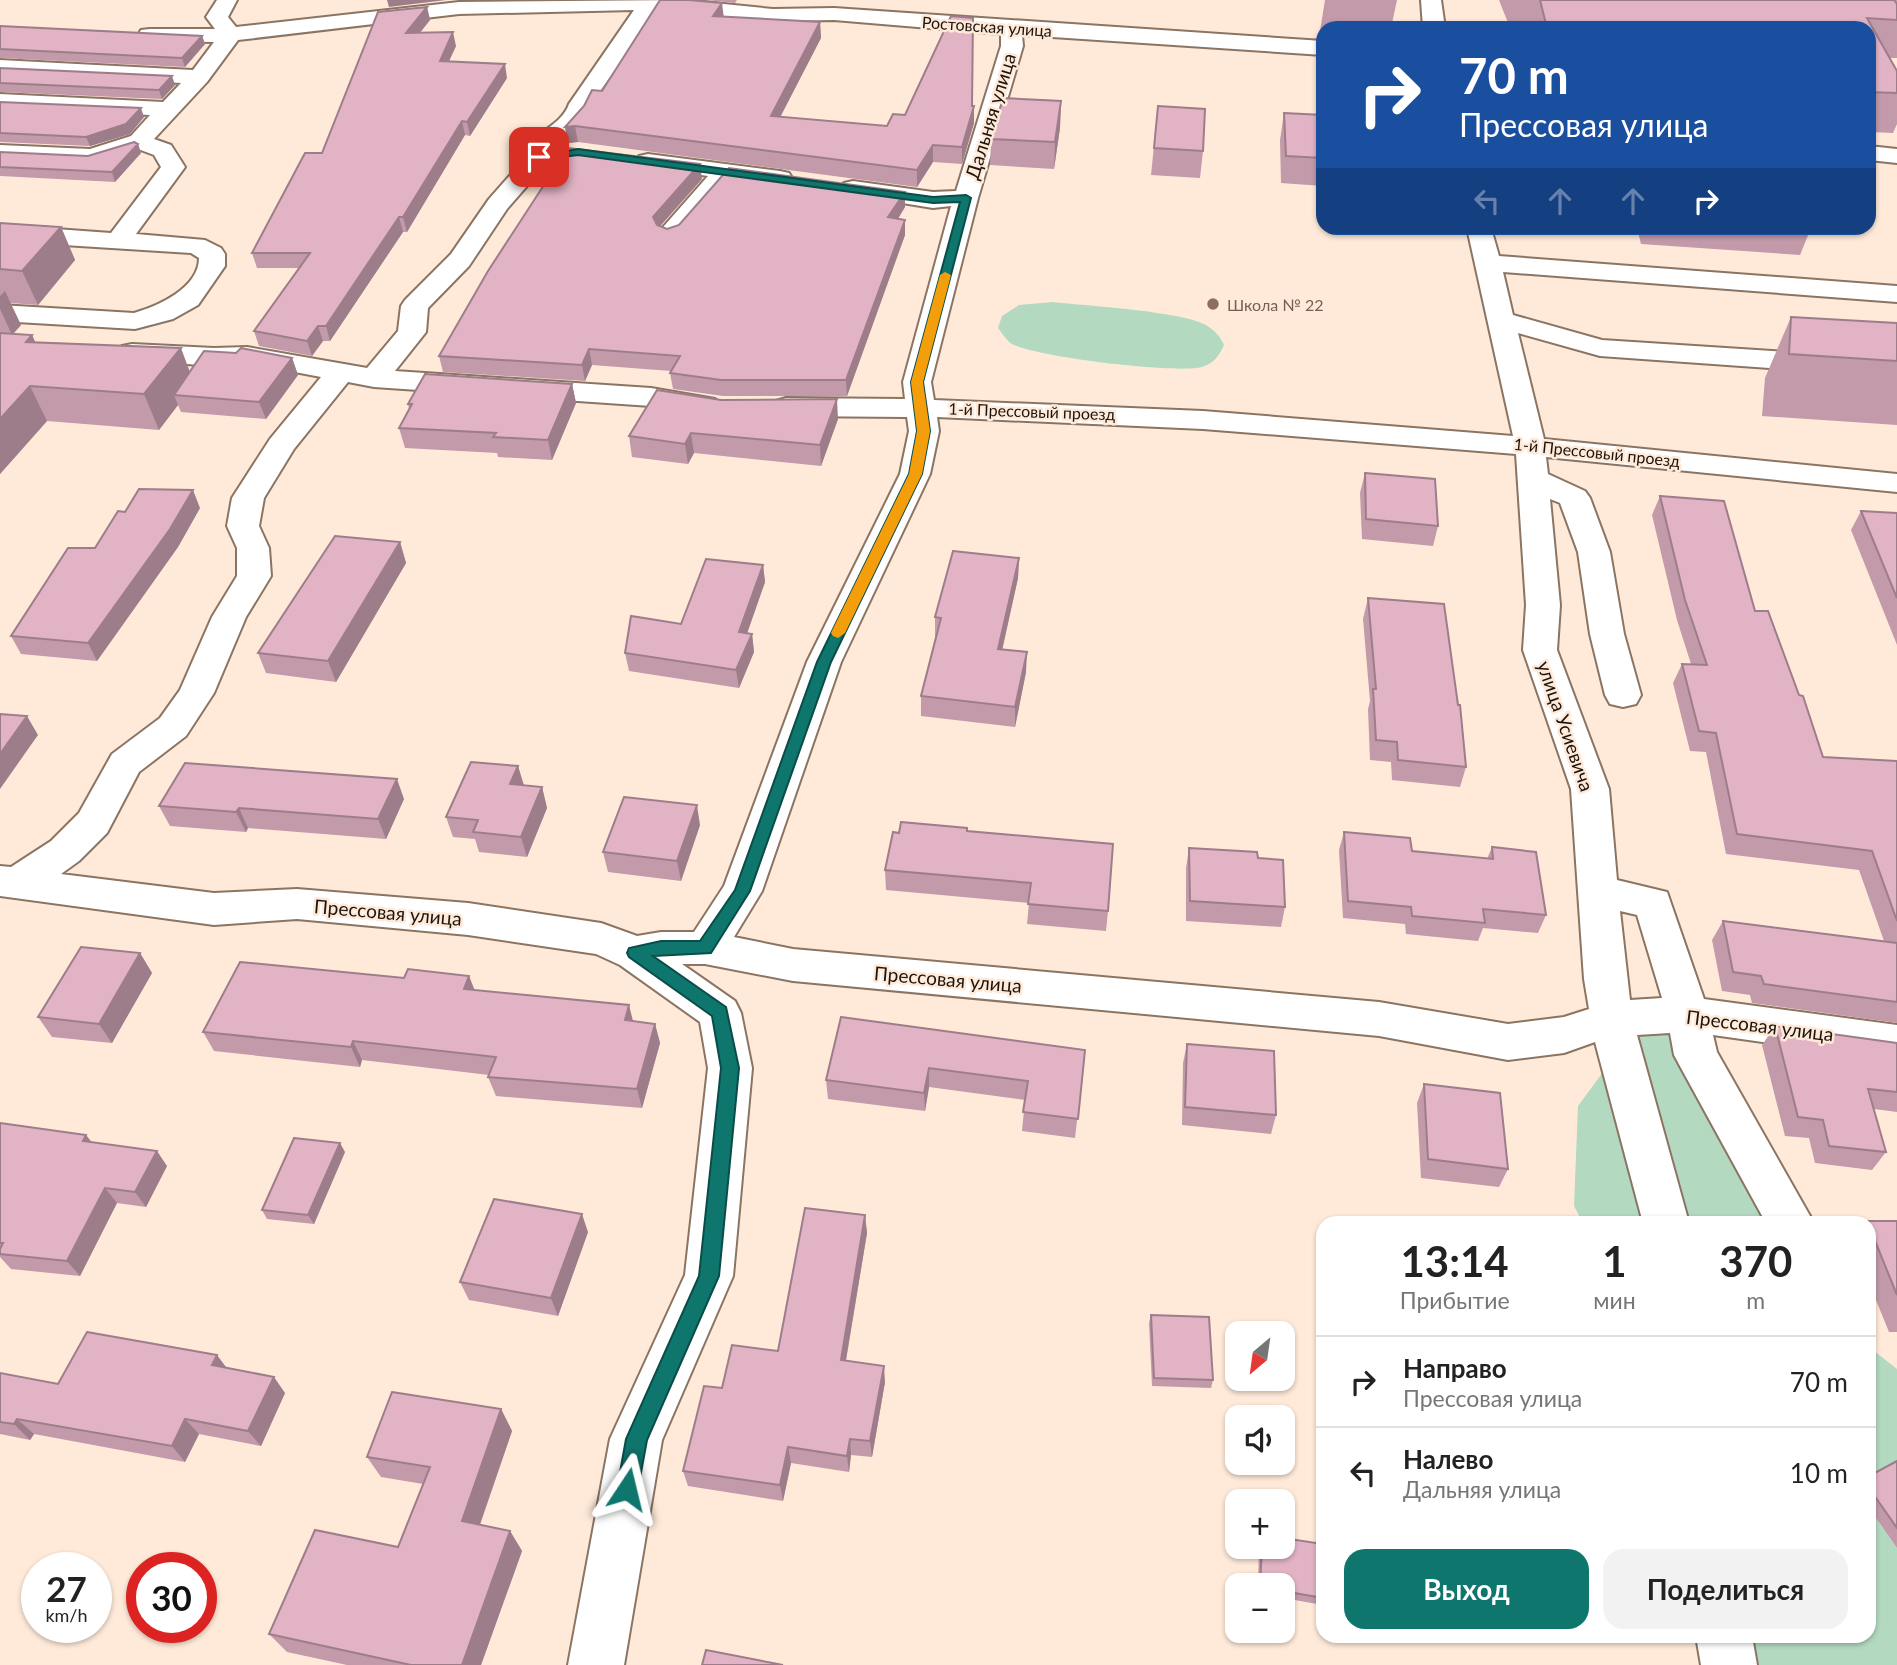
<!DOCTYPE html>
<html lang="ru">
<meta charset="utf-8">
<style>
:root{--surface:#fff;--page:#f2f2f2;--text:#222;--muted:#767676;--line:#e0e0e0;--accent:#0f766e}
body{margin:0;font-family:Lato,sans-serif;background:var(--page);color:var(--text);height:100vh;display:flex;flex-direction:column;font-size:26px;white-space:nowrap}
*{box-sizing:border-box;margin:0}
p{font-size:23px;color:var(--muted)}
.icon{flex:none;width:38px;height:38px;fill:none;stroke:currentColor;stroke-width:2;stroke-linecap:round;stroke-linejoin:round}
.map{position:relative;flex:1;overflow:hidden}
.side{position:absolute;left:1316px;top:1216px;width:560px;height:427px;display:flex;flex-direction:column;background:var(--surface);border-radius:21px;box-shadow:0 2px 5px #0004}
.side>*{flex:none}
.guide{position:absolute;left:1316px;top:21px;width:560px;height:214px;border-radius:21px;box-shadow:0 2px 5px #0004;background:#1a4fa0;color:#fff;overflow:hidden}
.needle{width:46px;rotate:209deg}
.tools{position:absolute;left:1225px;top:1321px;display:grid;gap:14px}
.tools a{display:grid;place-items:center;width:70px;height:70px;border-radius:14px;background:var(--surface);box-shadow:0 2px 5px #0004;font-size:35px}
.speed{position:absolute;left:21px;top:1552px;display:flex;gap:14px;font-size:35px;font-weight:700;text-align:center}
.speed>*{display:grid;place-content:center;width:91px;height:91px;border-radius:50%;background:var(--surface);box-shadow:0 2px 5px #0004;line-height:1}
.speed small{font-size:18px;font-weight:400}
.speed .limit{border:10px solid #d22;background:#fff;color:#111}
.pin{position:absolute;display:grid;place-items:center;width:60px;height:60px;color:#fff;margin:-30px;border-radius:14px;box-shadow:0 4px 10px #0006}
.me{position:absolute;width:77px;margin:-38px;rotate:10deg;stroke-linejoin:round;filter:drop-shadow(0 0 5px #0008)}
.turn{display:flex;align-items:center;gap:24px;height:147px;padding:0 28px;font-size:32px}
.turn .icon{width:91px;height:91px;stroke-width:2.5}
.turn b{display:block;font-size:49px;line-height:60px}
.lanes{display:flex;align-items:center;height:66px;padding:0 28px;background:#0003;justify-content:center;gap:35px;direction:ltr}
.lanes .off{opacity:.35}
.eta{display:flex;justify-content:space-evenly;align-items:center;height:119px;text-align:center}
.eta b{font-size:42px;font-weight:700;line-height:49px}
.action{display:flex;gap:14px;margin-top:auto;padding:14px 28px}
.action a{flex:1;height:80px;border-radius:21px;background:var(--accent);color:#fff;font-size:28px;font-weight:700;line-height:80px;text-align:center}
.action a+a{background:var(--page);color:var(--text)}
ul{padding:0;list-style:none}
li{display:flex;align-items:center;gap:21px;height:91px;padding:0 28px;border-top:2px solid var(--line)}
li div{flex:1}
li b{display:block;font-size:26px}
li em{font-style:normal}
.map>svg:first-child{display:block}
.green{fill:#b3d9c1}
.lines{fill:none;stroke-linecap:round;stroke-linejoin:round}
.minor-casing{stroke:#8b7462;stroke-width:4}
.minor{fill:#fff;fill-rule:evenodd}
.wall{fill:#c29aa9}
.shaded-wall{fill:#9e7d8a}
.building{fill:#e1b3c5;stroke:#9e7d8a;stroke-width:2}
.route{fill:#0f766e;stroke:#0a4d48;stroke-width:2}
.slow{fill:#f59e0b}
.education-dot{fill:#8d6e63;stroke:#ffead9;stroke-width:2.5}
.labels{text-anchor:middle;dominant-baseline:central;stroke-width:5;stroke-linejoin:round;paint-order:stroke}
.far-street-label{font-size:16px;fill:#1d140c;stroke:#ffead9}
.far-education-label{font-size:16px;fill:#785e54;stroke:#ffead9;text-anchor:start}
.street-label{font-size:19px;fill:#1d140c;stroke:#ffead9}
</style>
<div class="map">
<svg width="1897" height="1665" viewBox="0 0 1897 1665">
<rect width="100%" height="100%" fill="#ffead9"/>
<path class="green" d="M1053,302C1086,306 1181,311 1206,325C1215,331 1220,336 1224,345C1219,356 1214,363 1202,367C1176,374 1035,357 1012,344C1007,341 1002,333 998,328L1002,316L1019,305Z
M1634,1030L1676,1033L1682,1057L1777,1223H1583L1574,1206L1578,1106Z
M1869,1347L1897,1369V1464L1869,1479Z
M1869,1508L1897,1548V1665H1756L1750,1636H1869Z"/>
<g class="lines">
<defs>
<path id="minor" d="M217,0H237L228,17L236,27L459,2L684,0L773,9L834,8L1323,41V55L1022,35L1023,46L978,198L931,382L934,400L1203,411L1513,436L1467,228H1491L1499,256L1897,286V302L1503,272L1513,315L1602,340L1897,359V377L1600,356L1518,333L1544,439L1897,474V492L1546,457L1548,474L1585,491L1590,498L1610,552L1624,634L1641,695L1636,704L1623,707L1610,704L1605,695L1590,634L1578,552L1560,503L1550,499L1560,605L1557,650L1609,789L1617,880L1667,892L1704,999L1897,1025V1061L1713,1035L1717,1052L1814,1223H1766L1681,1068L1674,1055L1670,1033L1637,1035L1689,1223H1643L1595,1042L1564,1053L1508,1060L1379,1036L793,981L705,964H682L735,1001L741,1013L752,1068L733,1276L662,1440L624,1665H568L610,1439L685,1275L708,1068L700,1022L620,965L596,954L468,935L297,919L214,925L0,896V866L11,867L51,841L79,813L112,754L160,718L180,690L212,617L237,576V548L227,526L232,498L270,439L321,377L247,363L214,366L132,360L122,358L118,352L122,346L132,344L214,348L247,347L367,368L398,331L401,306L405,300L451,254L489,199L527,156L523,151C535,132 562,125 569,104L634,10L459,14L238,40L207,82L154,139L171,145L185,167L136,234L205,240L221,248L225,254V266L198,305L173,319L135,329L0,321V305L134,313C158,306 199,288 199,258L191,253L0,241V225L111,233L161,167L154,155L138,149L92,163L0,159V145L90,149L131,136L150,115L0,108V94L163,102L181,83L0,74V60L193,70L214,42L149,41L141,40L138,35L141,30L149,29H215L206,17ZM657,10L773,21L834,20L1001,34V46L956,191L933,192L853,181L844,183L841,188L844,193L853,195L933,208L951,206L903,382L905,399L786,398L776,401L771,407L776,413L786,416L907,417L909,431L900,474L807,662L724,886L694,932H661L637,936L601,923L468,903L297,889L214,893L61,874L79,861L107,833L139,772L186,736L214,693L246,617L271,576L269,548L259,526L264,498L294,449L348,382L374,387L651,406L705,414L715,411L720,405L715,399L651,388L395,371L426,332L428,308L469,266L507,209L548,162L551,157L547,150L584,122L591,104ZM937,417L1203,429L1516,454L1526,605L1523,650L1571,789L1584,979L1589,1009L1564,1017L1508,1024L1379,1002L793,949L734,937L762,891L841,662L930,474L939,431ZM1620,911L1637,915L1662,998L1630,1000Z
M1421,0H1441L1445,28H1423Z
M1869,146L1897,149V163L1869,160Z
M648,154L780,171L789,173L792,178L789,183L780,185L731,179L679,239L670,242L661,239L657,234L708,176L639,166L636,161L639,156Z
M1696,1636H1752L1757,1665H1701Z"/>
</defs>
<use href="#minor" class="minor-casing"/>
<use href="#minor" class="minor"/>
</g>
<path class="wall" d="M706,0H737L735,3Z
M1325,0H1397L1391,28H1323V31H1320Z
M1499,0H1897V58H1889L1897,71V124L1893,133L1869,132V28H1510Z
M427,7L430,20L420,33L456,46L449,61L507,78L470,136L465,135L407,232H403L330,341H323L312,356L259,346L254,331L299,268H257L252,253Z
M723,17L820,22L821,38L780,117L887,126L905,115L974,106V123L962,164L933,162L917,187L578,142L568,143L565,127L602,91Z
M0,26L202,36L205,44L185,67L0,58Z
M0,68L175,85L162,99L0,92Z
M1061,101L1060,128L1054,169L990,165L991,139Z
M0,102L144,117L130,134L90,146L0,142Z
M1158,106L1203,151L1200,178L1151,175Z
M1284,113L1323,115V186L1281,183L1280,140Z
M138,144L141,153L115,182L0,176V152L88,156Z
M702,179L660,226L667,229L905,207L898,219L905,220V235L847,396H723L673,389L670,373L671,371L592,365L585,381L443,372L439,356Z
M0,223L61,227L75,260L38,305L10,303L21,325L13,334L32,335L35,342L190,371L292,358L298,375L266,419L181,412L178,405L159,430L47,421L0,474Z
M1637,228H1811L1800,255L1641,244Z
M1791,317L1897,323V425L1762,416L1765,378Z
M572,384L576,403L552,460L498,457L497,453L405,448L399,428L409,409L408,404Z
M838,419L821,466L694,453L688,464L632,457L629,436Z
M1365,473L1438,526L1433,546L1362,539L1360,493Z
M1660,496L1755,611L1823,757L1897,761V1023L1752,1003L1750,995L1722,991L1712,940L1723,921L1884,941L1859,870L1726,854L1706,752L1690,751L1673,683L1682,664H1691L1677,620L1652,515Z
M200,508L178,547L97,661L21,654L11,636L95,548L125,512Z
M1861,511L1897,513V645L1851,530Z
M400,542L406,563L336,682L266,673L258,653Z
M1019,558L1018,578L1002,649L1026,672L1015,727L921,716V696L935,638V617Z
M763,565L765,582L747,634H752L754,652L739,688L629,671L625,653L681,624Z
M1368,598L1466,767L1460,787L1392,780L1391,762L1370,760L1368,709L1370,701L1363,619Z
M518,766L524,785L542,787L547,808L527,857L479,852L475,839L453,837L446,817Z
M404,799L386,839L248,828L246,832L170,826L159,806Z
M700,825L681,881L608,872L603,852Z
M967,831L1108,911L1106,931L1027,924L1029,903L886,890L885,870L899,833Z
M1344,832L1412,851L1487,859L1492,847L1546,915L1538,933L1483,928L1478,941L1406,934L1405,924L1343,918L1339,850Z
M1189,848L1258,858L1285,907L1281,927L1186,921V868Z
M140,953L152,973L112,1043L52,1037L38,1017Z
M469,976L474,990L633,1021L655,1024L660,1043L642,1108L496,1096L488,1077L489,1075L362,1060L360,1067L214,1051L203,1032L404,978Z
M1775,1026L1897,1043V1112L1874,1109L1886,1152L1872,1170L1815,1163L1809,1138L1785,1136L1762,1045Z
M1187,1044L1276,1115L1271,1134L1182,1125L1183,1063Z
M1085,1050L1075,1138L1022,1131L1025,1100L929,1087L925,1111L828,1099L826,1080Z
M1424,1084L1508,1169L1499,1187L1421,1178L1417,1103Z
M0,1123L91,1142L167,1166L146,1207L117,1203L80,1276L11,1269L0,1257Z
M345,1152L314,1224L267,1219L262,1210Z
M865,1215L867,1233L846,1361L885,1382L872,1457L851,1455L849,1472L791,1463L783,1501L688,1486L683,1471L722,1388L778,1351Z
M1867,1221H1897V1332H1889L1869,1283V1223H1865Z
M588,1232L558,1316L469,1300L460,1282Z
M1151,1315L1213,1380L1211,1388L1152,1386L1149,1323Z
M226,1368L285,1393L261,1446L199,1434L185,1462L34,1434L30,1440L0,1434V1373L58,1384Z
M501,1409L512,1431L480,1525L510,1531L522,1551L481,1665H347L287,1652L269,1634L398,1547L423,1484L381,1477L367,1457Z
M1897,1461V1548L1869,1508V1476Z
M1323,1544V1605L1283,1598V1586H1258L1259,1547H1283Z"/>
<path class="shaded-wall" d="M387,0H446L389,7Z
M722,3L724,19L713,16Z
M427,7L430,20L409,46L406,33Z
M820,22L821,38L772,133L771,116Z
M453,32L456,46L443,74L440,61Z
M202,36L205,44L185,67L182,58Z
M505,64L507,78L470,136L467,122Z
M172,76L175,85L162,99L159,90Z
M1061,101L1060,128L1054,169L1055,142Z
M974,106V123L962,164V147Z
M141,108L144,117L130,134L90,146L86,137Z
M462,121L465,135L407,232L403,217Z
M575,126L578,142L568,143L565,127Z
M138,144L141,153L115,182L112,172Z
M933,145V162L917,187V170Z
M700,164L702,179L655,232L653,217Z
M905,192V207L889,233L888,217Z
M399,217L403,232L330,341L326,326Z
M905,220V235L847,396L846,380Z
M61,227L75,260L38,305L22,271Z
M5,291L21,325L12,335L0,309V296Z
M318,326L323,341L312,356L307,341Z
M32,335L48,370L26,342Z
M181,348L194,383L174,395L178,405L159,430L144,394Z
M589,349L592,365L585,381L582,365Z
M292,358L298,375L266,419L259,402Z
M572,384L576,403L552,460L548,440Z
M30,386L47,421L0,474V419Z
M837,399L838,419L821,466L820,445Z
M691,433L694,453L688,464L685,444Z
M193,490L200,508L178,547L97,661L88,643Z
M400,542L406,563L336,682L328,661Z
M1019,558L1018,578L998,669V649Z
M763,565L765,582L741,650L739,632Z
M752,634L754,652L739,688L736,670Z
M1027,652L1026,672L1015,727V707Z
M27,716L38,735L0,789V754Z
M518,766L524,787L510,784Z
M397,779L404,799L386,839L378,819Z
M542,787L547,808L527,857L521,837Z
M697,805L700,825L681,881L677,861Z
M239,808L248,828L246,832L236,812Z
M140,953L152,973L112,1043L99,1024Z
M469,976L477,996L464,989Z
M629,1005L634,1025L625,1020Z
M655,1024L660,1043L642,1108L637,1089Z
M353,1041L362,1060L360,1067L351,1047Z
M929,1068V1087L925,1111L924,1093Z
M86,1135L98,1150L83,1141Z
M340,1143L345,1152L314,1224L308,1215Z
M157,1151L167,1166L146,1207L135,1192Z
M105,1188L117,1203L80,1276L67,1261Z
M582,1214L588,1232L558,1316L551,1298Z
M865,1215L867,1233L843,1377L841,1360Z
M217,1355L229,1371L212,1365Z
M884,1366L885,1382L872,1457L870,1441Z
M274,1377L285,1393L261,1446L248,1431Z
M501,1409L512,1431L474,1541L462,1521Z
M17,1419L34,1434L30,1440L14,1424Z
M185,1419L199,1434L185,1462L172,1446Z
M850,1439L851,1455L849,1472L847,1456Z
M788,1447L791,1463L783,1501L780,1485Z
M510,1531L522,1551L481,1665H462Z"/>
<path class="building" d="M660,0H689L722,3L713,16L820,22L771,116L887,126L893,114L905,115L951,16L973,18L972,106H974L962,147L933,145L917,170L575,126L565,127L584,106L592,90L602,91Z
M1540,0H1894L1897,4V20L1867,18L1897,71V93L1869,92V28H1547Z
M427,7L406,33L453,32L440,61L505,64L467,122L462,121L403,217H399L326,326H318L307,341L254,331L310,253H252L305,153H322L378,12Z
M0,26L202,36L182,58L0,49Z
M0,68L172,76L159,90L0,83Z
M1003,98L1061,101L1055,142L991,139Z
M0,102L141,108L126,124L86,137L0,133Z
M1158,106L1205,109L1203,151L1154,148Z
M1284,113L1323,115V158L1286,156Z
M134,142L138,144L112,172L0,167V152L88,156Z
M568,148L700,164L653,217L657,225L667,229L679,225L729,168L905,192L888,217L905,220L846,380H721L670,373L680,356L589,349L582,365L439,356L488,271Z
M0,223L61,227L22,271L0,269Z
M1791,317L1897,323V361L1789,354Z
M0,333L32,335L26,342L181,348L144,394L30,386L0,419Z
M241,348L292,358L259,402L174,395L204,351L236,353Z
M425,374L572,384L548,440L493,437L496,433L399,428L412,404H408Z
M657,390L721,400L837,399L820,445L691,433L685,444L629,436Z
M1365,473L1435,479L1438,526L1366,519Z
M139,489L193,490L170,529L88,643L11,636L68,548H95L118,511L125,512Z
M1660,496L1724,501L1755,611H1768L1799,695L1803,696L1823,757L1897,761V921L1872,851L1737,834L1716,733L1699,731L1682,664L1707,665L1685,600Z
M1861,511L1897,513V598Z
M335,536L400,542L328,661L258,653Z
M953,551L1019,558L998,649L1027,652L1015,707L921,696L941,618L935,617Z
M706,559L763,565L739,632L752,634L736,670L625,653L631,616L681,624Z
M1368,598L1444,604L1458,705H1460L1466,767L1398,760L1397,742L1376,740L1373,689H1376Z
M0,714L27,716L0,754Z
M471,762L518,766L510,784L542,787L521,837L473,832L478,820L446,817Z
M185,763L397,779L378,819L239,808L236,812L159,806Z
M624,797L697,805L677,861L603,852Z
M901,822L967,828V831L1113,844L1108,911L1028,904L1031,883L885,870L893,832L899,833Z
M1344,832L1410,838L1412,851L1493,859L1492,847L1536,852L1546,915L1483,909L1485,923L1412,916L1411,907L1348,901Z
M1189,848L1257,852L1258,858L1283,860L1285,907L1190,901Z
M1723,921L1897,943V1002L1764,984L1761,976L1733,972Z
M81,947L140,953L99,1024L38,1017Z
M240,962L404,978L408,969L469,976L464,989L629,1005L625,1020L655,1024L637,1089L488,1077L496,1057L353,1041L351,1047L203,1032Z
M841,1017L1085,1050L1078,1119L1023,1112L1028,1081L929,1068L924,1093L826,1080Z
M1775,1026L1897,1043V1092L1868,1089L1886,1152L1829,1146L1823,1120L1798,1117Z
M1187,1044L1274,1051L1276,1115L1185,1107Z
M1424,1084L1500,1093L1508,1169L1428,1159Z
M0,1123L86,1135L83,1141L157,1151L135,1192L105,1188L67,1261L0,1254V1249L3,1243H0Z
M294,1138L340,1143L308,1215L262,1210Z
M494,1199L582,1214L551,1298L460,1282Z
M805,1208L865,1215L841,1360L884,1366L870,1441L850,1439L847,1456L788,1447L780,1485L683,1471L704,1386L722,1388L732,1345L778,1351Z
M1867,1221H1897V1295L1869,1226V1223Z
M1151,1315L1209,1317L1213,1380L1154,1378Z
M87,1332L217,1355L212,1365L274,1377L248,1431L185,1419L172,1446L17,1419L14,1424L0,1422V1373L58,1384Z
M392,1392L501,1409L462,1521L510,1531L462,1665H411L269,1634L315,1530L398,1547L430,1467L367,1457Z
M1897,1461V1528L1869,1488V1476Z
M1283,1538L1323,1544V1598L1283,1591V1586H1260L1262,1547H1283Z
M706,1650L783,1665H702Z"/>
<path class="route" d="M578,149L933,197L966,195L971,198L923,382L930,431L922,474L831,662L750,891L711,953L653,956L726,1007L739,1068L719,1276L647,1440L638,1489L635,1497L627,1500L620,1497L617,1489L626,1439L699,1276L721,1068L712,1016L629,957L627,953L629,948L661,941H700L735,890L817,662L909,474L917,431L911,382L960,202L933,203L578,155L539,160L534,157Z"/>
<path class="slow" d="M945,272L951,275L923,382L930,431L922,474L845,633L838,638L833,636L831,633L909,474L917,431L911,382L940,275Z"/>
<circle class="education-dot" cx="1213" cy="304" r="7"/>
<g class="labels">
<g class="far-street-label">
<text transform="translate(987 26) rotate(4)">Ростовская улица</text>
<text transform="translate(1032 411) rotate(2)">1-й Прессовый проезд</text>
<text transform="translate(1597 452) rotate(6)">1-й Прессовый проезд</text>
</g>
<g class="far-education-label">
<text x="1227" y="304">Школа № 22</text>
</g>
<g class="street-label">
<text transform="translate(990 116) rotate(-73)">Дальняя улица</text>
<text transform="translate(1566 726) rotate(71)">улица Усиевича</text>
<text transform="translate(388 912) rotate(5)">Прессовая улица</text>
<text transform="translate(948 979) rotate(5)">Прессовая улица</text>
<text transform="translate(1760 1025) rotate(7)">Прессовая улица</text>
</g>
</g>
</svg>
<div class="tools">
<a><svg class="needle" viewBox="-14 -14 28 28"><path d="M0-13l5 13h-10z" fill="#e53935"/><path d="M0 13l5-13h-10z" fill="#767676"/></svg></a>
<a><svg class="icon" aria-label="sound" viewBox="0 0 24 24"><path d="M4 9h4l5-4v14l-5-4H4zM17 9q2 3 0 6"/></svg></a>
<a>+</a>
<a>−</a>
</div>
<div class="speed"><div>27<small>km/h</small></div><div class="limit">30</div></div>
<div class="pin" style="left:539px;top:157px;background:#d93025"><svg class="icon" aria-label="arrive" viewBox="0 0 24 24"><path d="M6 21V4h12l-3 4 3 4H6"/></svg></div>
<svg class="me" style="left:627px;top:1489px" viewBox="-20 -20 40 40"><path d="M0-17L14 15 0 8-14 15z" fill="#0f766e" stroke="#fff" stroke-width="4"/></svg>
<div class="guide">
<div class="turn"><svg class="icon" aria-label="right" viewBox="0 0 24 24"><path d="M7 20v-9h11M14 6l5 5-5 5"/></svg><div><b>70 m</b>Прессовая улица</div></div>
<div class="lanes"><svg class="icon off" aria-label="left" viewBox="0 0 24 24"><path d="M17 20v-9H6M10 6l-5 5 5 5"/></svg><svg class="icon off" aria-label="ahead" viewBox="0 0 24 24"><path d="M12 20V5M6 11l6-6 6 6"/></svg><svg class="icon off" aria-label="ahead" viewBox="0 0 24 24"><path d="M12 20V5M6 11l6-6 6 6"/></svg><svg class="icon" aria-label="right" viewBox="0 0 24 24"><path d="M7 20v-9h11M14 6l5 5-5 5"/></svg></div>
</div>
<section class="side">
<div class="eta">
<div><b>13:14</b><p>Прибытие</p></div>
<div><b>1</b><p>мин</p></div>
<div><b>370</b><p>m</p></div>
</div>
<ul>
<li><svg class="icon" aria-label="right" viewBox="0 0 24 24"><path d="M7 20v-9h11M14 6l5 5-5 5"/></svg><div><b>Направо</b><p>Прессовая улица</p></div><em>70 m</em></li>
<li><svg class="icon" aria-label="left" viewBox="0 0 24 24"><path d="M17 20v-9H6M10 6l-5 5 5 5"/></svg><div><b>Налево</b><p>Дальняя улица</p></div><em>10 m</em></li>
</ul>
<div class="action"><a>Выход</a><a>Поделиться</a></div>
</section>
</div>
